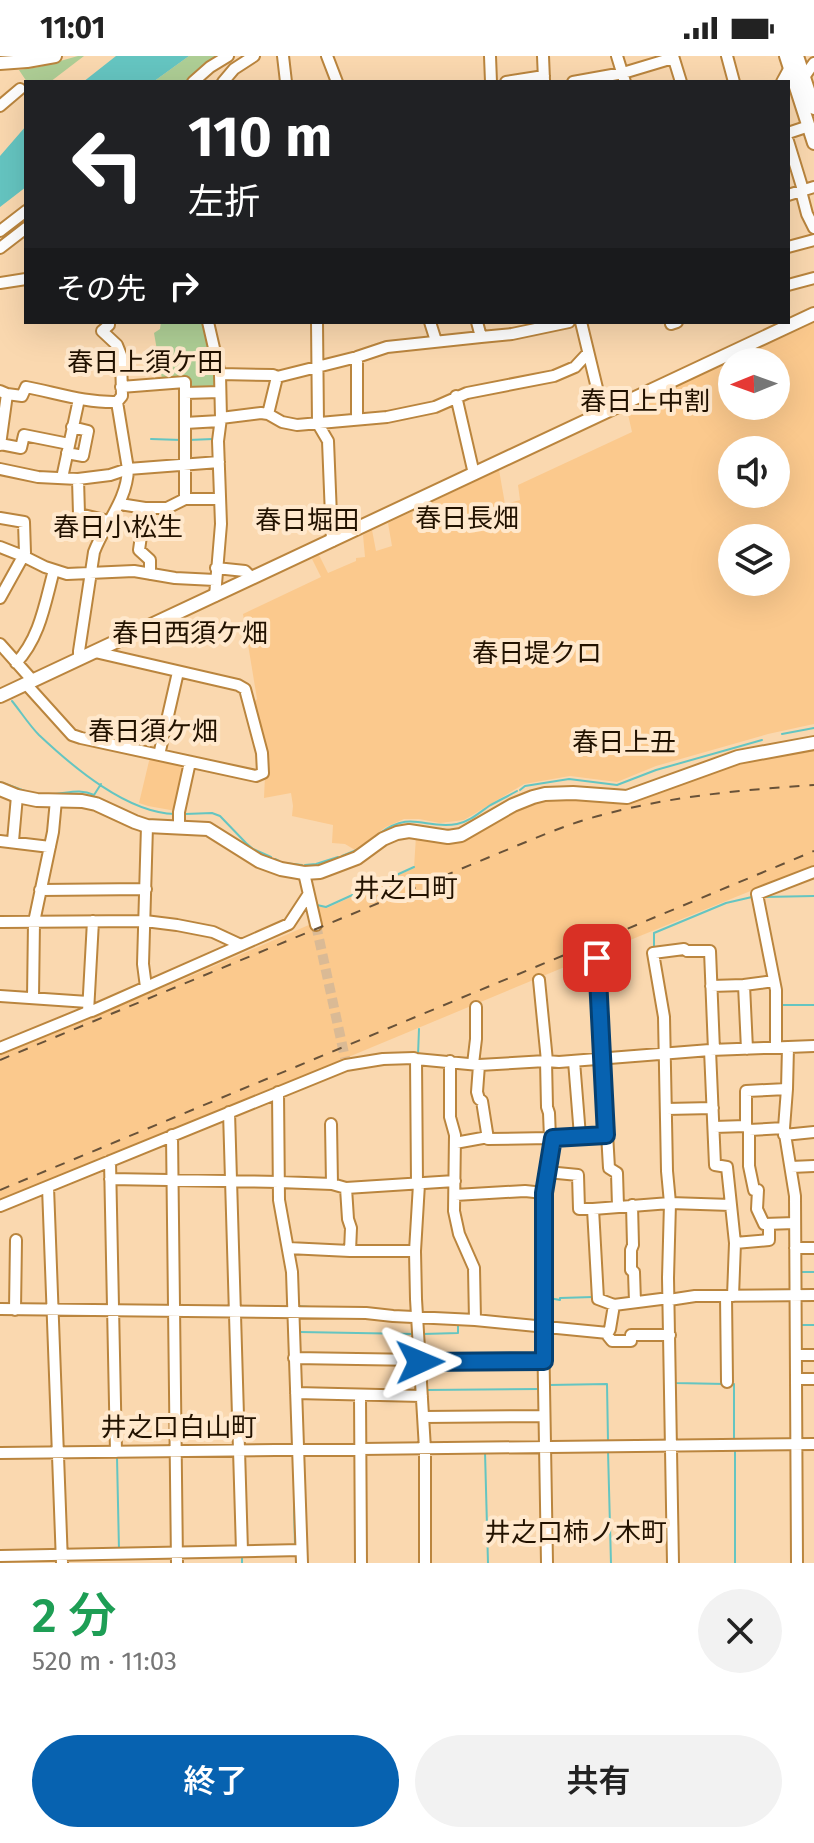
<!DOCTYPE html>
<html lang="ja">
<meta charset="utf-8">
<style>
:root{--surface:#fff;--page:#f2f2f2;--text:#222;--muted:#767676;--accent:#0762b0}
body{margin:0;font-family:"Fira Sans","Noto Sans JP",sans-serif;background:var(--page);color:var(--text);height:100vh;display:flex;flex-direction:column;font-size:30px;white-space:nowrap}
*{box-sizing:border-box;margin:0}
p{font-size:26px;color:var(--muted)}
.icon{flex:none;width:44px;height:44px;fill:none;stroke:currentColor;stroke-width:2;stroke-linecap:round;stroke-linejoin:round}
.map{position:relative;height:1507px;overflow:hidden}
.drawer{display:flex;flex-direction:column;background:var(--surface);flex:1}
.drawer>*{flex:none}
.guide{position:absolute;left:24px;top:24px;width:766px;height:244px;border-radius:0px;box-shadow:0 8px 32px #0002;background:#202124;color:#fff;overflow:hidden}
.needle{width:52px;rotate:269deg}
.fabs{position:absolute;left:718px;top:292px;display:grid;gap:16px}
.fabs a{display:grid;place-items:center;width:72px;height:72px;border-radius:50%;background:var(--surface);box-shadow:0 8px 32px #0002;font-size:40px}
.pin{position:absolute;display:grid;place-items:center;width:68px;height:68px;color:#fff;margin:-34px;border-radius:16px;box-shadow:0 4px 12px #0006}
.me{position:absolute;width:88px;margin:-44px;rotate:89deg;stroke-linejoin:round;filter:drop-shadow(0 0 6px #0008)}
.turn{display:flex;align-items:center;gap:28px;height:168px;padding:0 32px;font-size:36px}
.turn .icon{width:104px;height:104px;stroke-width:2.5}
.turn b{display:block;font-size:56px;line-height:68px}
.then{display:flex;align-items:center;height:76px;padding:0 32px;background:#0003;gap:16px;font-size:30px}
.round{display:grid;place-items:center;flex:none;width:84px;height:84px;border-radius:42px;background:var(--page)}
.head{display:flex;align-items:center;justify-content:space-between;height:136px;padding:0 32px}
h1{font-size:48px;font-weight:600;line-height:60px;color:#1e9e55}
.action{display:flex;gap:16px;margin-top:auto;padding:16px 32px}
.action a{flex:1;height:92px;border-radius:48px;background:var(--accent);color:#fff;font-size:32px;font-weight:600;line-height:92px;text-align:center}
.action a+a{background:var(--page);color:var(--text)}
.status{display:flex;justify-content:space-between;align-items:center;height:56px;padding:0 40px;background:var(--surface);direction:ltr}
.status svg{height:22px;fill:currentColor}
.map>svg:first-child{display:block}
.built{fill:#fbc98d;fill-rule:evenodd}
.green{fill:#aece95}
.water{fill:#65c5c1}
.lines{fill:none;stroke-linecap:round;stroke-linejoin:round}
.stream{stroke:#65c5c1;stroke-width:2}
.minor-tunnel{stroke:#daba95;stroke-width:10;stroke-dasharray:10 5;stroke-linecap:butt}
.minor-casing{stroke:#ba853e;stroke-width:14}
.major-casing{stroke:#ba853e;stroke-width:16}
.minor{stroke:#fff;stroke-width:10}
.major{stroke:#fff;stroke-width:12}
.rail{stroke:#685239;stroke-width:2;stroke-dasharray:10 10;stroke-linecap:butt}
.route-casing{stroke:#054072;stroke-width:20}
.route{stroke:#0762b0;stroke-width:14}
.labels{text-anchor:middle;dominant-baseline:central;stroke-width:8;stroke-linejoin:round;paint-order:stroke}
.quarter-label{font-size:26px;fill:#221200;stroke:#ffe8cc}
</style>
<div class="status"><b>11:01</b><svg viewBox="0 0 49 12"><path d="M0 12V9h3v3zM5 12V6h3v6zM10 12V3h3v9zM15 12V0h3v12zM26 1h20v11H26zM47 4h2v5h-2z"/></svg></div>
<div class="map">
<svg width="814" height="1507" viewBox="0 0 814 1507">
<rect width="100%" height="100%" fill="#fad8af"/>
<path class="built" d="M814,266V668L768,678L656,710L617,726L570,720L524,728L464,764L440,767L419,763H404L386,771L355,794L345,788L332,787L333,769L292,760L293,750L291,737L264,742L266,696L252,649L257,643L243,558L321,521L312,503L319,499L328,517L356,505V502L365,501L363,479L372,474L376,495L392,490L388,467L499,414L505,448L520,444L518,429L632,376L627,354ZM732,306H776V350H732ZM732,394H776V438H732ZM732,482H776V526H732Z
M814,692V809L608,893L0,1146V998L184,923L318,865L315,850L319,849L327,852L414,812L416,780L440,784L513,752L544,741L616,745L756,700Z
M150,701L185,708L176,755L148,750L139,747Z"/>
<path class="green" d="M78,0H84L50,26H27L19,14L39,11Z
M189,0H222L188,26H153Z
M161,266H203L216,317L217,331L191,335L186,323H162L154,277L160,273Z"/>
<path class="water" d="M116,0H189L153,26H83Z
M26,70V131L0,151V100Z"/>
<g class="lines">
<path class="stream" d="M151,383L182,384
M188,384L213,383
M12,645C21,656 29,669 39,679C73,711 127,757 175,758
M782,678L814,672
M0,726L25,735
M520,734L525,730L569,723L617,729L656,714L762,684
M51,738C66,738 79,732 94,739L101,728
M185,758L212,757L220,760L246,787L253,793L271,801
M379,778C412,753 425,774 457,768C469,766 479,757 489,750C498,745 508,740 517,735
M342,800L359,793
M275,803L279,805
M284,807L302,809
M305,809L316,808L338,801
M763,841L814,840
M317,849L326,851L414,811
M654,894V877L726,847L752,841
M780,949H814
M57,974L91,960
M418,999L419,973
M801,1216H814
M549,1242L560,1244V1242L593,1241
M674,1249V1275
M297,1250L310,1251
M253,1251H288
M315,1251H337
M339,1252H352
M801,1269H814
M300,1276L414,1278
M423,1278L458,1277V1268
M675,1286V1327L725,1328
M291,1327V1336
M548,1327L549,1329L607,1328L608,1385
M731,1328H734V1385
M426,1334L539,1333
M291,1339L292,1359
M292,1363V1376
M292,1380L293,1389
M735,1393V1507
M608,1395L611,1507
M485,1396L488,1507
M293,1400V1411
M117,1401L119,1494
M293,1415V1419
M294,1423V1445
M294,1448L295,1488
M242,1500V1507
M296,1500V1507"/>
<path class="minor-tunnel" d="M316,869L345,1002"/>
<defs>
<path id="minor" d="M283,0L286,26
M327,0L337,26
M490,0L491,26
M543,0L544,24
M617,0L625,26
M673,0L681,26
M727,0L734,26
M804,21L814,7
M193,26L210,11L228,0
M223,26L234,13L254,0
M506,26L544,20
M573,26L623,17L673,2
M782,26L788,15L791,14
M0,50L20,33
M788,77L809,70
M788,85L803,134
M801,135L807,158L814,172
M788,139L814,131
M0,175L26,155
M788,191L814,184
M0,192L26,172
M0,227L26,223
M788,229L814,222
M208,266L220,318L221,362
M317,266L318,368L328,385L332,485
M430,266L436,285
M581,266L603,357
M671,268L677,266
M481,281L512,278L569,266
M220,318L273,319L277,321L357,301L387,291L481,281L477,266
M121,331L185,326V337L220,336
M0,335L7,338L0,389
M7,338L22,340L26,331C57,337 86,347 117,346
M456,340L474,418
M268,358L277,321
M357,363V301
M185,367L220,365
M0,388L21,392L24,379L69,388
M67,397L83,400L88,375L72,371
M0,413L38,421L78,423L110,419L128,413L219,406
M62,422L79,343
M78,423L79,458L109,465
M185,443V337
M120,448L145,452H167L185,443H220
M145,452L139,494L150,504V518
M0,462L24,466L25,497L0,542
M0,491L23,500L45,511L67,518L134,515L175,522L215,524
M216,512L245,515L252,522
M215,540L221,468L218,385L221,362L261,357L268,358L282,366L297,369L387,361L435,351L467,337L554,320L575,311L588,297
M0,588L33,625
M79,603V595L94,496C105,467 127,445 128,413L117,346L122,340L121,299L117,289L102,275L109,269V266
M16,607C40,582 45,547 54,514
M26,628L72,679L81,682L256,720L263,717L262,697L245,633L238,629L95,596
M159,699L178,616
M179,771V756L190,706
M0,785L50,791
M13,785L17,740
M304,817L316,869
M40,834L146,833
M93,865L88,956L92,955L289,868L308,839
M0,866L145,865L177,869L213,876L241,889
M597,902L609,1112L617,1117L618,1150
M539,924L547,1005
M744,929L774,925
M711,930L744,929L747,993
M146,931L143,908L147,770
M0,940L88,946
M33,942L34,866L53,776L56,744
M776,991V934L757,838L814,816
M788,991L787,1033L784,1072L795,1140L797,1507
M0,992L88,956
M710,994L715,1109L727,1111L735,1187L733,1240
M416,1003L417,1128
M450,1005V1061L455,1079L454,1155L459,1178L474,1212L475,1264
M546,1005L547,1051L549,1057L550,1082H553L544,1137L543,1271L547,1507
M473,1008L476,983V951
M479,1009L477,1036L479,1043L482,1045L488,1083L550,1082
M278,1036L279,1144L292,1216L302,1507
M666,1053L713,1052
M229,1056L242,1495
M331,1068L332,1128
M746,1070V1035L787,1033
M714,1071L746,1070L749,1074L784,1072
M749,1074V1110L754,1134H758L757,1153L764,1168L795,1167
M172,1079L177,1507
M784,1079L814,1076
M580,1080L606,1079
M553,1082L580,1080L574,1005
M455,1087L488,1081
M110,1105L116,1396
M791,1111L814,1110
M547,1116L578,1119L579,1153H593
M110,1123L279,1126L332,1128L346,1132L455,1125
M419,1128L415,1195L416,1243L425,1393V1507
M48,1131L62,1507
M346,1132L348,1163L351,1172L350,1195
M455,1139L525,1135L544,1137
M632,1149L633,1189L631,1194V1214L634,1216L635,1246
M0,1150L346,1009L383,1003L414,1002L416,1003L479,1009L546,1005L559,1006L710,994L814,990
M735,1187L769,1184V1168
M288,1192L350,1195H415
M795,1192H814
M726,1240L727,1326
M669,1242L614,1249L598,1243L593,1153L670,1147L731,1149
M669,1244L695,1240L814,1239
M0,1253L366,1257L393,1260L475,1264L608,1277L610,1273L614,1249
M15,1254L16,1184
M608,1277V1280L612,1285H631V1279H670
M796,1299H814
M294,1302L420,1304
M420,1306L544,1305
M796,1323H814
M296,1337L422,1340
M360,1339L361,1507
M423,1361L544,1360
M0,1397L814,1388
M0,1500L301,1494
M673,1507L668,1222L670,1147L667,1115L664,961L653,897L684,893L687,895H710L714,994"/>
<path id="major" d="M786,0L814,87
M797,0L814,52
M0,7L27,5L55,0
M0,640L814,258
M0,733L17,740L37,744L82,745L96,748L135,766L147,770L208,773L259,805L281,813L304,817L320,816L357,802L383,783L397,777L409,775L448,781L461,779L513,749L533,741L545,738L573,737L627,741L738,701L814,687"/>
</defs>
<use href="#minor" class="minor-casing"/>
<use href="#major" class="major-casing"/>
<use href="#minor" class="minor"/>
<use href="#major" class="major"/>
<path class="rail" d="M0,1004L521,788C548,777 574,766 602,759C671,740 742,734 814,729
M0,1134L814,795"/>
</g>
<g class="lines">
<defs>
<path id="route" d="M420,1306L544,1305V1137L553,1082L606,1079L597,902"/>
</defs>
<use href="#route" class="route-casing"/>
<use href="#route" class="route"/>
</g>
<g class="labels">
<g class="quarter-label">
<text x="145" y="306">春日上須ケ田</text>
<text x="645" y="345">春日上中割</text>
<text x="467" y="462">春日長畑</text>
<text x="307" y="464">春日堀田</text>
<text x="118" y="471">春日小松生</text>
<text x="190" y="577">春日西須ケ畑</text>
<text x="537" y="597">春日堤クロ</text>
<text x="153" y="675">春日須ケ畑</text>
<text x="624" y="686">春日上丑</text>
<text x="406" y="832">井之口町</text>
<text x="179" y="1371">井之口白山町</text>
<text x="576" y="1476">井之口柿ノ木町</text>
</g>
</g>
</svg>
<div class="fabs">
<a><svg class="needle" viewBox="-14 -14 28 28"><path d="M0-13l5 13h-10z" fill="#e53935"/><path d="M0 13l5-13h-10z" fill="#767676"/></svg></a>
<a><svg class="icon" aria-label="sound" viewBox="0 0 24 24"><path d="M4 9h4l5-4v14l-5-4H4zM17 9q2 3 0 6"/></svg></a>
<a><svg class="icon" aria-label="layers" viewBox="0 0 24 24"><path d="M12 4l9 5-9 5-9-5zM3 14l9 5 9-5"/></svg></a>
</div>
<div class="pin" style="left:597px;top:902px;background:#d93025"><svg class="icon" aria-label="arrive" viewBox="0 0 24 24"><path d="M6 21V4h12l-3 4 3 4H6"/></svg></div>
<svg class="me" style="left:420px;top:1306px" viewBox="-20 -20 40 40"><path d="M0-17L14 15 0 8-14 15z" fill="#0762b0" stroke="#fff" stroke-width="4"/></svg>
<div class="guide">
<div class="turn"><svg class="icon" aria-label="left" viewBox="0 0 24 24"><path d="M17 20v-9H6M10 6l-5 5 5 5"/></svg><div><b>110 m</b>左折</div></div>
<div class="then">その先<svg class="icon" aria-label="right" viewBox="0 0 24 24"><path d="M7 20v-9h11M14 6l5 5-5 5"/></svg></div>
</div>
</div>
<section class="drawer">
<div class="head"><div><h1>2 分</h1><p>520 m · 11:03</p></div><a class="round"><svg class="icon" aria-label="close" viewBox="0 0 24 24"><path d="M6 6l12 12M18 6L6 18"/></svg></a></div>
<div class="action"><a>終了</a><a>共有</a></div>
</section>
